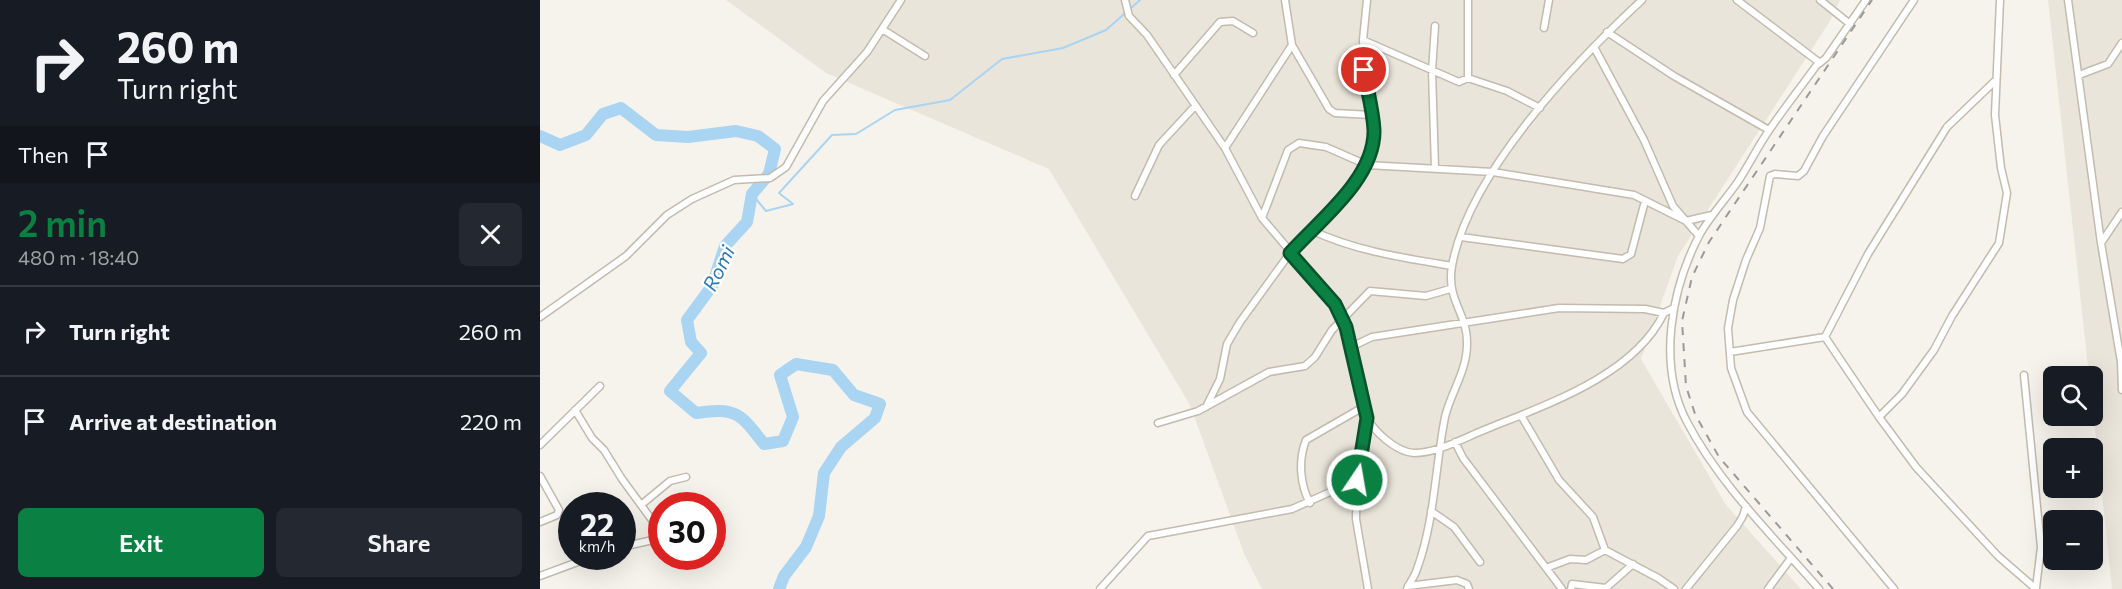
<!DOCTYPE html>
<meta charset="utf-8">
<style>
:root{--surface:#171b24;--page:#242831;--text:#f1f3f6;--muted:#9ea1a6;--line:#363941;--accent:#0b8043}
body{margin:0;font-family:Commissioner,sans-serif;background:var(--page);color:var(--text);height:100vh;display:flex;flex-direction:column;font-size:22px;white-space:nowrap}
*{box-sizing:border-box;margin:0}
p{font-size:20px;color:var(--muted)}
.icon{flex:none;width:33px;height:33px;fill:none;stroke:currentColor;stroke-width:2;stroke-linecap:round;stroke-linejoin:round}
.map{position:relative;flex:1;overflow:hidden}
.sheet{display:flex;flex-direction:column;background:var(--surface);width:540px}
.sheet>*{flex:none}
.hud{background:#171b24;color:var(--text);overflow:hidden}
.fabs{position:absolute;left:1503px;top:366px;display:grid;gap:12px}
.fabs a{display:grid;place-items:center;width:60px;height:60px;border-radius:9px;background:var(--surface);box-shadow:0 6px 24px #0002;font-size:30px}
.speed{position:absolute;left:18px;top:492px;display:flex;gap:12px;font-size:30px;font-weight:700;text-align:center}
.speed>*{display:grid;place-content:center;width:78px;height:78px;border-radius:50%;background:var(--surface);box-shadow:0 6px 24px #0002;line-height:1}
.speed small{font-size:15px;font-weight:400}
.speed .limit{border:9px solid #d22;background:#fff;color:#111}
.pin{position:absolute;display:grid;place-items:center;width:51px;height:51px;color:#fff;margin:-26px;border:3px solid #fff;border-radius:50%;box-shadow:0 2px 6px #0007}
.me{position:absolute;width:66px;margin:-33px;rotate:12deg;stroke-linejoin:round;filter:drop-shadow(0 0 4px #0008)}
.turn{display:flex;align-items:center;gap:21px;height:126px;padding:0 18px;font-size:27px}
.turn .icon{width:78px;height:78px;stroke-width:2.5}
.turn b{display:block;font-size:42px;line-height:51px}
.then{display:flex;align-items:center;height:57px;padding:0 18px;background:#0003;gap:12px;font-size:22px}
.round{display:grid;place-items:center;flex:none;width:63px;height:63px;border-radius:9px;background:var(--page)}
.head{display:flex;align-items:center;justify-content:space-between;height:102px;padding:0 18px}
h1{font-size:36px;font-weight:600;line-height:45px;color:var(--accent)}
.button{display:flex;gap:12px;margin-top:auto;padding:12px 18px}
.button a{flex:1;height:69px;border-radius:9px;background:var(--accent);color:#fff;font-size:24px;font-weight:600;line-height:69px;text-align:center}
.button a+a{background:var(--page);color:var(--text)}
ul{padding:0;list-style:none}
li{display:flex;align-items:center;gap:18px;height:90px;padding:0 18px;border-top:2px solid var(--line)}
li div{flex:1}
li b{display:block;font-size:22px}
li em{font-style:normal}
main{display:flex;flex:1;min-height:0}
.map>svg:first-child{display:block}
.residential{fill:#eae5da}
.lines{fill:none;stroke-linecap:round;stroke-linejoin:round}
.stream{stroke:#a9d4f2;stroke-width:2}
.river{stroke:#a9d4f2;stroke-width:12}
.street-casing{stroke:#c2bbae;stroke-width:9}
.street{stroke:#fff;stroke-width:6}
.rail{stroke:#9a9a9a;stroke-width:2;stroke-dasharray:8 8;stroke-linecap:butt}
.route-casing{stroke:#07532c;stroke-width:15}
.route{stroke:#0b8043;stroke-width:10}
.labels{text-anchor:middle;dominant-baseline:central;stroke-width:4.5;stroke-linejoin:round;paint-order:stroke}
.water-label{font-size:20px;font-style:italic;fill:#2e7ab2;stroke:#fff}
</style>
<main>
<section class="sheet">
<div class="hud">
<div class="turn"><svg class="icon" aria-label="right" viewBox="0 0 24 24"><path d="M7 20v-9h11M14 6l5 5-5 5"/></svg><div><b>260 m</b>Turn right</div></div>
<div class="then">Then<svg class="icon" aria-label="arrive" viewBox="0 0 24 24"><path d="M6 21V4h12l-3 4 3 4H6"/></svg></div>
</div>
<div class="head"><div><h1>2 min</h1><p>480 m · 18:40</p></div><a class="round"><svg class="icon" aria-label="close" viewBox="0 0 24 24"><path d="M6 6l12 12M18 6L6 18"/></svg></a></div>
<ul>
<li><svg class="icon" aria-label="right" viewBox="0 0 24 24"><path d="M7 20v-9h11M14 6l5 5-5 5"/></svg><div><b>Turn right</b></div><em>260 m</em></li>
<li><svg class="icon" aria-label="arrive" viewBox="0 0 24 24"><path d="M6 21V4h12l-3 4 3 4H6"/></svg><div><b>Arrive at destination</b></div><em>220 m</em></li>
</ul>
<div class="button"><a>Exit</a><a>Share</a></div>
</section>
<div class="map">
<svg width="1582" height="589" viewBox="0 0 1582 589">
<rect width="100%" height="100%" fill="#f6f3ec"/>
<path class="residential" d="M186,0H1300L1290,21L1138,256L1101,359L1186,505L1261,589H722L705,556L650,405L509,169L286,73Z
M1508,0H1582V589H1572L1553,409L1552,376H1549Z"/>
<g class="lines">
<path class="stream" d="M212,194L226,211L253,204L239,193L292,135L316,134L355,110L410,100L462,59L523,48L566,30L600,0"/>
<path class="river" d="M0,136L20,145L46,135L63,114L81,108L116,135L148,137L196,131L218,136L235,149L229,174L212,194L207,222L185,246L172,286L147,320L151,342L161,353L130,391L156,413C196,407 200,413 224,444L243,441L253,417L240,375L256,364L293,370L314,395L340,404L335,418L301,447L284,473L279,516L266,547L244,576L239,589"/>
<defs>
<path id="street" d="M928,0V78
M1197,0L1280,63
M1280,0L1310,24
M1460,0L1455,115L1461,168L1467,193L1459,243L1412,316L1394,350L1362,394L1339,417L1376,467L1458,556L1496,589
M1528,0L1561,243L1581,362L1582,390
M895,26L892,71L895,168
M1004,28L1009,0
M342,29L385,56
M1067,32L1134,76L1229,130
M823,40L919,82L928,78L967,91L1000,108
M752,45L789,109L795,113L831,115
M1054,47L1104,140L1133,206L1159,236
M634,75L680,22L693,21L713,33
M1539,75L1568,64L1582,43
M685,148L752,45L745,0
M595,196L619,145L655,106
M722,218L748,150L759,143L786,147L827,165L953,172L1094,195L1146,221L1172,215
M771,230C815,251 864,258 912,266
M921,237L1083,259L1091,254L1105,201
M1561,243L1582,212
M0,317L86,256L127,215L152,199L194,180L230,178L246,167L283,101L327,52L361,0
M1285,337L1328,254L1407,127L1456,80
M1285,337L1339,417
M811,347L832,337L1019,308L1105,309L1124,313L1134,308
M1190,352L1285,337
M1484,375L1501,547L1496,588
M666,407L680,379L687,344L700,322L750,253L782,220L827,165L834,129L824,70L823,40L827,0
M35,410L52,438L64,450L82,479L120,531L117,539L82,547
M982,417L1019,480L1053,517L1065,550
M827,418C835,432 856,452 874,453C897,453 922,439 944,430C1005,405 1094,376 1124,313
M618,423L658,411L729,372L765,366L775,357L792,330L830,291L886,296L910,289
M915,442L923,458L1022,589
M0,445L60,386
M0,476L19,510L17,515L0,522
M817,480L816,519L828,589
M770,503C760,485 758,460 766,440L825,406
M101,505L130,481L146,477
M891,511L914,527L940,562
M1006,568L1030,559L1046,560L1065,550L1118,578L1134,589
M0,576L54,556
M868,586L917,580L927,584L929,589
M560,589L608,536L752,509L817,480C821,460 826,441 827,420C828,393 809,328 795,304L722,218L685,148L607,35L589,16L585,0
M867,589C870,582 875,576 877,569C895,520 895,467 905,417C911,392 927,371 927,344C928,314 906,300 912,266C928,174 1035,62 1102,0
M1031,589L1032,584L1066,588L1093,564
M1146,589L1197,526L1203,516L1206,506
M1228,589L1251,558
M1279,589C1233,536 1180,485 1147,422C1117,365 1131,289 1160,234C1171,215 1185,200 1197,183C1209,165 1218,146 1230,129C1245,107 1261,87 1276,66L1286,58L1326,0
M1354,589L1207,412L1191,368L1188,328L1193,300L1206,260L1220,228L1230,176L1235,174L1258,176L1264,171L1283,136L1374,0"/>
</defs>
<use href="#street" class="street-casing"/>
<use href="#street" class="street"/>
<path class="rail" d="M1293,589L1179,457L1155,414L1146,386L1142,321L1152,277L1169,242L1332,0"/>
</g>
<g class="lines">
<defs>
<path id="route" d="M817,480L827,418L806,327L795,304L750,253C781,219 835,178 834,130C833,110 827,90 824,70"/>
</defs>
<use href="#route" class="route-casing"/>
<use href="#route" class="route"/>
</g>
<g class="labels">
<g class="water-label">
<text transform="translate(178 268) rotate(-64)">Romi</text>
</g>
</g>
</svg>
<div class="fabs">
<a><svg class="icon" aria-label="search" viewBox="0 0 24 24"><circle cx="10" cy="10" r="6"/><path d="M15 15l6 6"/></svg></a>
<a>+</a>
<a>−</a>
</div>
<div class="speed"><div>22<small>km/h</small></div><div class="limit">30</div></div>
<div class="pin" style="left:824px;top:70px;background:#d93025"><svg class="icon" aria-label="arrive" viewBox="0 0 24 24"><path d="M6 21V4h12l-3 4 3 4H6"/></svg></div>
<svg class="me" style="left:817px;top:480px" viewBox="-20 -20 40 40"><circle r="17" fill="#0b8043" stroke="#fff" stroke-width="3"/><path d="M0-11L8 9 0 5-8 9z" fill="#fff"/></svg>
</div>
</main>
